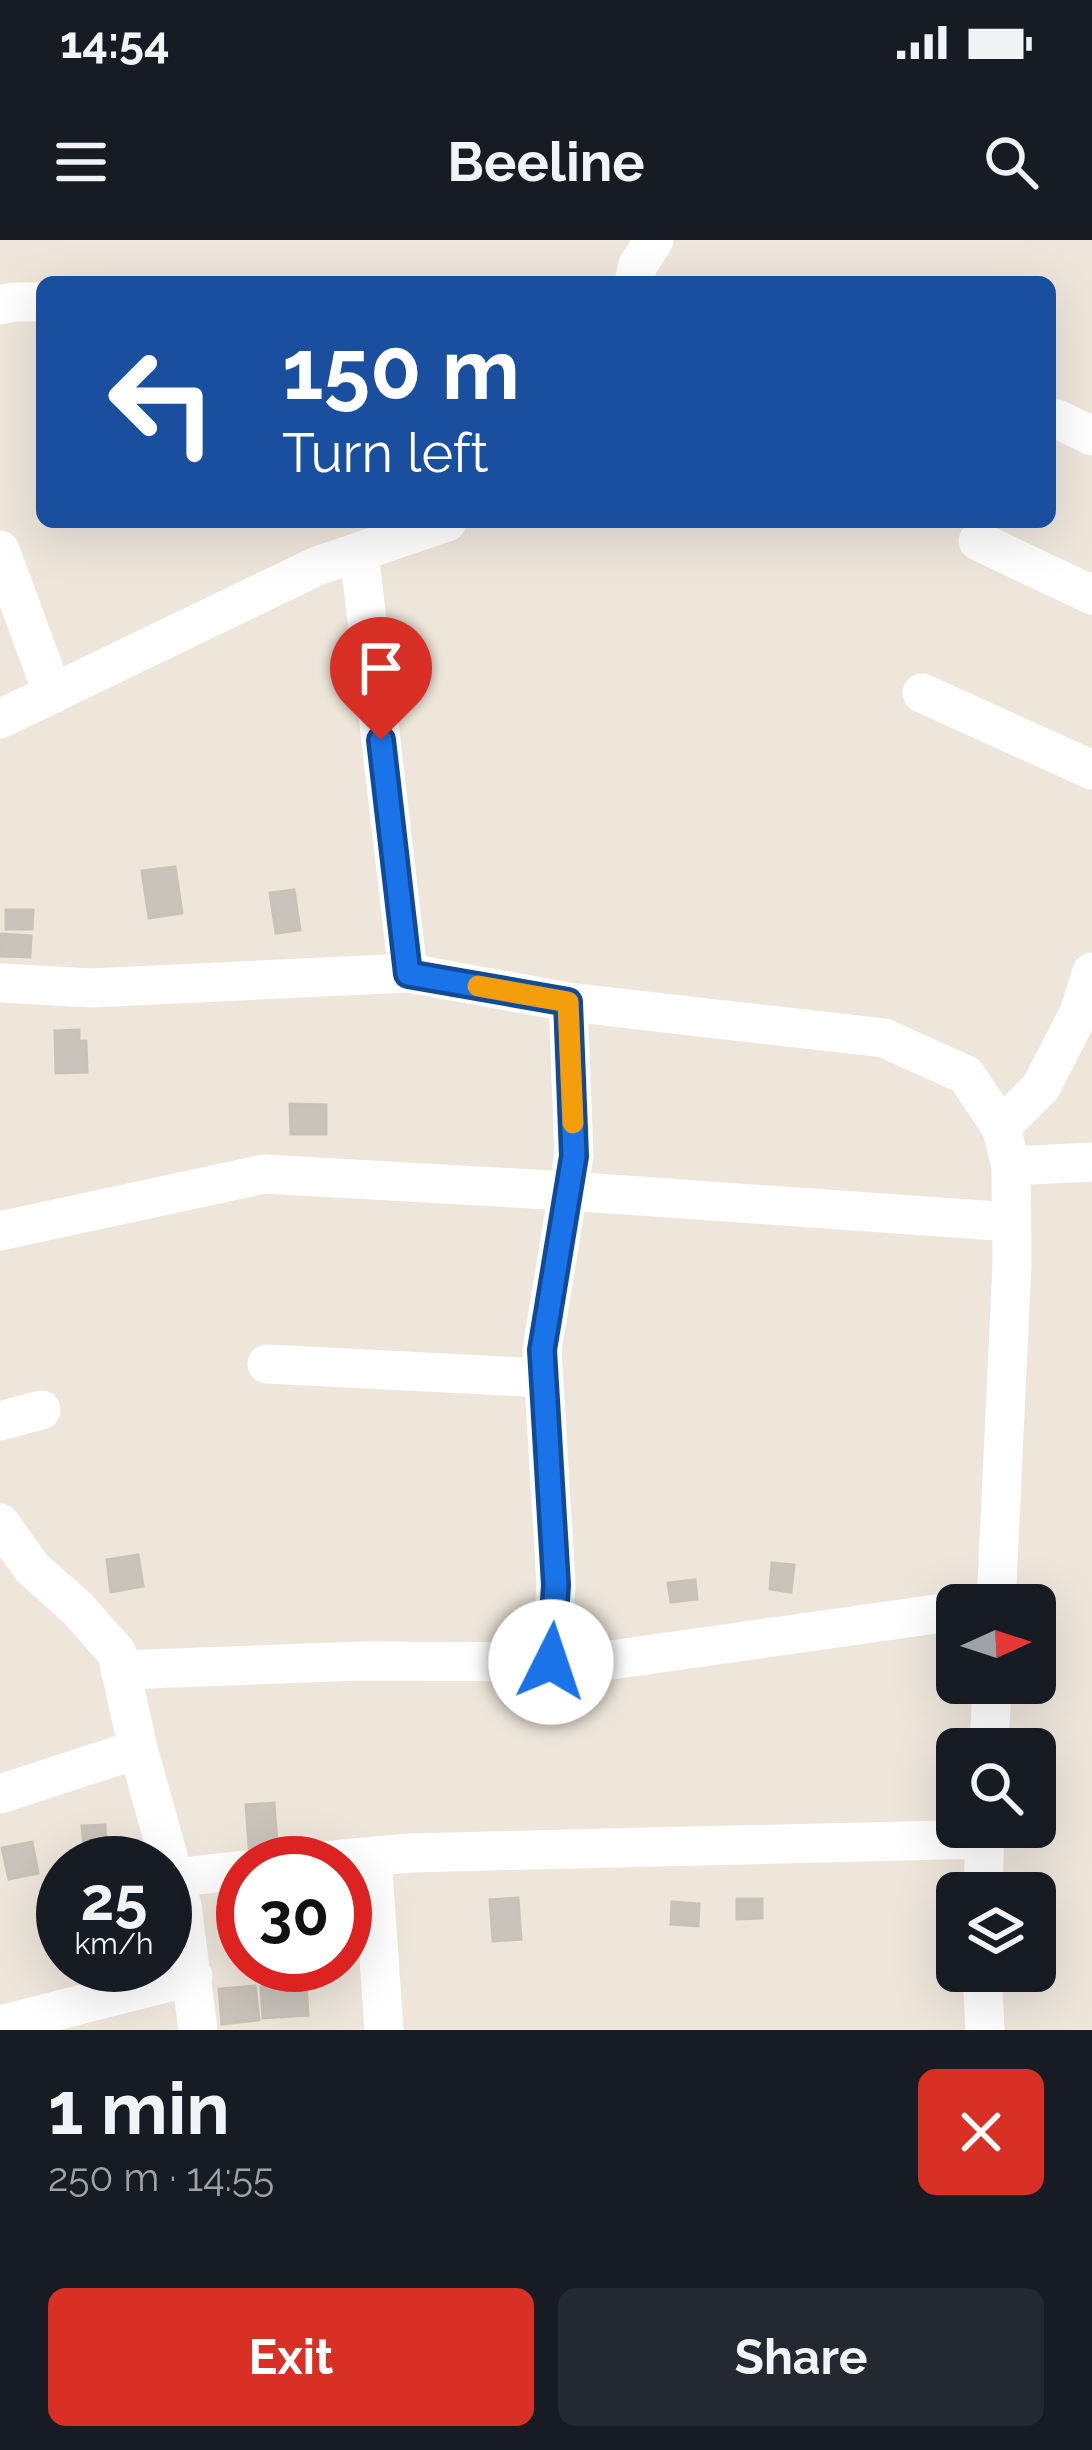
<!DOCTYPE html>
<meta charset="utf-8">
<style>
:root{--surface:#171b24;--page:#242831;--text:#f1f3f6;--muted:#9ea1a6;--accent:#d93025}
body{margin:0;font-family:Raleway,sans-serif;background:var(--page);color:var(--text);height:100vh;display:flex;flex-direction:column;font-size:45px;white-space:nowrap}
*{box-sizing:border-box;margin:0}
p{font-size:39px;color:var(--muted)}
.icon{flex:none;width:66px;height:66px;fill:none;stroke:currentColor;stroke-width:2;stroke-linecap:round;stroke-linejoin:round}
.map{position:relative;height:1790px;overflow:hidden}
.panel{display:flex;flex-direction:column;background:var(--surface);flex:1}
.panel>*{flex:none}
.top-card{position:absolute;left:36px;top:36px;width:1020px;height:252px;border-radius:18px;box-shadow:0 12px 48px #0002;background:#1a4fa0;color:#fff;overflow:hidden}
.needle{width:78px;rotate:87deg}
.tools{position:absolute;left:936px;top:1344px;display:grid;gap:24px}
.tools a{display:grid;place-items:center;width:120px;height:120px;border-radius:18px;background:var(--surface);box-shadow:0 12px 48px #0002;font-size:60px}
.speed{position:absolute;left:36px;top:1596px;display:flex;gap:24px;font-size:60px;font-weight:700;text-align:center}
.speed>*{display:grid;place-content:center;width:156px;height:156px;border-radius:50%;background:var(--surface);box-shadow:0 12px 48px #0002;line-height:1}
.speed small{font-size:30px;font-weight:400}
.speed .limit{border:18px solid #d22;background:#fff;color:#111}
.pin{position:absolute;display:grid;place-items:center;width:102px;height:102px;color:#fff;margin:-123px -51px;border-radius:50% 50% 50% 0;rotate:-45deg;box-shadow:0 0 12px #0007}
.pin .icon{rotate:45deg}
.me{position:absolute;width:132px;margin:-66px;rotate:4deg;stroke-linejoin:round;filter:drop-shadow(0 0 9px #0008)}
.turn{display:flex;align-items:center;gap:42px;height:252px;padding:0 48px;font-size:54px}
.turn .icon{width:156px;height:156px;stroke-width:2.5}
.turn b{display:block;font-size:84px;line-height:102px}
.round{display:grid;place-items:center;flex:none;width:126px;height:126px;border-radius:18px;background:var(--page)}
.summary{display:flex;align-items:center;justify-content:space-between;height:204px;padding:0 48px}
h1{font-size:72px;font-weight:700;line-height:90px}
.cta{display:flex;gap:24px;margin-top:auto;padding:24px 48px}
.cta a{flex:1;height:138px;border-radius:18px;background:var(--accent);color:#fff;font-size:48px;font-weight:700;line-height:138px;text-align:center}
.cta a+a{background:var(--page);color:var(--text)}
.status{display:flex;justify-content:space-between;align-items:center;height:84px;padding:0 60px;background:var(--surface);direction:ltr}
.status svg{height:33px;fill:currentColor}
header{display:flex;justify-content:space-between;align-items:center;height:156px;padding:0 48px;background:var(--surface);font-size:54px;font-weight:700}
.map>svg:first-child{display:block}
.building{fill:#c9c3bb;stroke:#cac2b5;stroke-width:3}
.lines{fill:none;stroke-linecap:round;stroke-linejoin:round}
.minor{stroke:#fff;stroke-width:39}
.route-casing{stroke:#114b97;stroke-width:30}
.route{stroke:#1a73e8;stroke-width:21}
.slow{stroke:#f59e0b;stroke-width:21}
</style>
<div class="status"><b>14:54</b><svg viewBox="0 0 49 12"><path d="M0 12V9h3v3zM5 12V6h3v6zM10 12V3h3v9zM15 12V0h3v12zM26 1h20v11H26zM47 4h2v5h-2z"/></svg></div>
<header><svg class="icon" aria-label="menu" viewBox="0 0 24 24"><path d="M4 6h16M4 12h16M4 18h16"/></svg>Beeline<svg class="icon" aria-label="search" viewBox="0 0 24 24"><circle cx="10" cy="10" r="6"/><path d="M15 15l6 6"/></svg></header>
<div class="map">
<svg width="1092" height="1790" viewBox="0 0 1092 1790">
<rect width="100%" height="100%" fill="#eee6db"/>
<path class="building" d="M175,627L182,673L149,678L142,631Z
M294,650L300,690L276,693L270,653Z
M6,670H33L32,689H6Z
M0,694L31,696L30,717L0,716Z
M79,790V801H86L87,832L56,833L55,791Z
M290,864L326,865V894H291Z
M138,1315L143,1346L111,1352L107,1320Z
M772,1323L794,1325L791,1352L770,1349Z
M695,1340L697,1359L671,1362L668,1343Z
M274,1563L278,1617L250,1619L246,1565Z
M105,1585L107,1617L85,1618L82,1586Z
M32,1602L38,1633L9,1639L2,1608Z
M518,1658L521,1699L493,1701L490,1660Z
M737,1659H762V1678L737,1679Z
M672,1662L699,1664L698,1686L671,1684Z
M306,1744L308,1775L263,1778L261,1747Z
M255,1746L259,1780L222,1784L219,1749Z"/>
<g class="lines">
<path class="minor" d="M634,42L638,25L654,0
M0,65L13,62H42
M1057,179L1092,196
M978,301L1092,355
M0,310L53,454
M359,312L408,733
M922,453L1092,530
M0,479L317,326L447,282
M0,743L91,748L408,733L568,762L884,798L966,835L1001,887L1011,926L1012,1025L996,1365
M1001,887L1041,847L1079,773L1092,732
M1011,926L1092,922
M0,991L264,934L568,951L1011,982
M267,1124L543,1138
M0,1181L41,1170
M0,1283L32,1328L77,1368L117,1413L138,1509L182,1666L198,1790
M551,1422L556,1345L542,1110L574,915L568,762
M120,1430L362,1421L597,1422L957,1371
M989,1509L992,1443
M0,1554L138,1509
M372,1617L384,1790
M300,1623L409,1613L985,1599
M174,1638L243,1630
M983,1653L985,1587
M982,1731L985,1790
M0,1785L193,1736"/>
</g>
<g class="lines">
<defs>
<path id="route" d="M381,500L408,734L568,762L574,916L542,1110L556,1345L551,1422"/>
</defs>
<use href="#route" class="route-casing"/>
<use href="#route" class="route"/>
<path class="slow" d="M478,746L568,762L573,883"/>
</g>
</svg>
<div class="tools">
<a><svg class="needle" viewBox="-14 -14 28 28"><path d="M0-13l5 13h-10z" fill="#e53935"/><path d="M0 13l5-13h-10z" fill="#9ea1a6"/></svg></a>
<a><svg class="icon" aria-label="search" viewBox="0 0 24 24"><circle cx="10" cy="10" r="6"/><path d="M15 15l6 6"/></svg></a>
<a><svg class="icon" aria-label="layers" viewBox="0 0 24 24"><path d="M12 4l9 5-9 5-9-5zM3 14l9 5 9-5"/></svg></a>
</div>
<div class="speed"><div>25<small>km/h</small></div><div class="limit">30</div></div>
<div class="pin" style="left:381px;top:500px;background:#d93025"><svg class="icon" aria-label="arrive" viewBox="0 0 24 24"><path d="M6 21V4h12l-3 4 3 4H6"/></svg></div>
<svg class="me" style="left:551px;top:1422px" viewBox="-20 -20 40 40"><circle r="19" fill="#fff"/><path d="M0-13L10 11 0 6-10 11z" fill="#1a73e8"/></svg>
<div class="top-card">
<div class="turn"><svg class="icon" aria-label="left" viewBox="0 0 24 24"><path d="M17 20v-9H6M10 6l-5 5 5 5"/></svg><div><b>150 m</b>Turn left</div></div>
</div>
</div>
<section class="panel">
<div class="summary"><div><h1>1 min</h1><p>250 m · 14:55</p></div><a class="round" style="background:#d93025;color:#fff"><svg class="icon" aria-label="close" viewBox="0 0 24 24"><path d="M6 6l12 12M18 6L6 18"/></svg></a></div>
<div class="cta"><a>Exit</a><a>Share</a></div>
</section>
